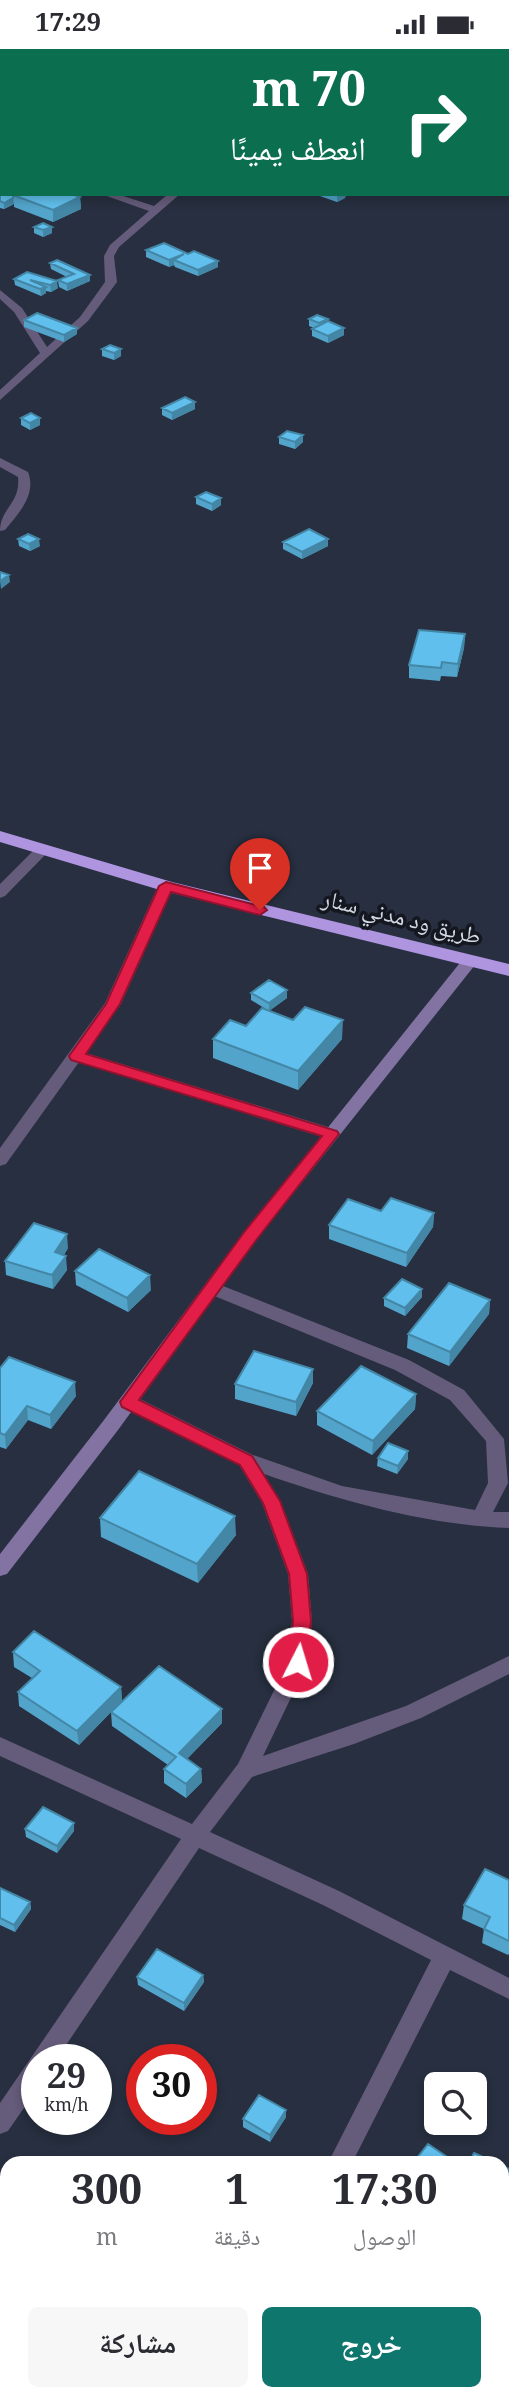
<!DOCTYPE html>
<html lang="ar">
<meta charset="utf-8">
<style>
:root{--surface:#fff;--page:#f7f7f7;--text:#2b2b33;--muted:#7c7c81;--accent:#0f766e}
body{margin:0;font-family:Georgia,"Noto Naskh Arabic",serif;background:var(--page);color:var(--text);direction:rtl;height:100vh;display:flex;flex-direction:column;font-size:26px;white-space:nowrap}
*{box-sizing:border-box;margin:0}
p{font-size:23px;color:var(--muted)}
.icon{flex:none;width:38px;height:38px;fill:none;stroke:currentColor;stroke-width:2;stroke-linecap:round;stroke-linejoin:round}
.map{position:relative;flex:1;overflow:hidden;direction:ltr}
.drawer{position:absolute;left:0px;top:2107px;width:509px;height:245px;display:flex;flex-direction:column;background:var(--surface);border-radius:21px 21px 0 0;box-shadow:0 4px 10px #0003;direction:rtl}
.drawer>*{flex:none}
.banner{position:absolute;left:0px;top:0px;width:509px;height:147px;box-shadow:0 4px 10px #0003;direction:rtl;background:#0b6e4f;color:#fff;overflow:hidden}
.fabs{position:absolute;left:424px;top:2023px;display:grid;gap:14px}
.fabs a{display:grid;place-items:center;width:63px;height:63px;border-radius:10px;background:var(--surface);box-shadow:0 4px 10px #0003;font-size:35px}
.speed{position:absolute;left:21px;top:1995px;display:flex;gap:14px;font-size:35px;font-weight:700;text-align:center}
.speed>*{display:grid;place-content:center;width:91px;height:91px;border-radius:50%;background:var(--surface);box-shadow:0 4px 10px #0003;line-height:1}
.speed small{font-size:18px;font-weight:400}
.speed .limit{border:10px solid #d22;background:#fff;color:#111}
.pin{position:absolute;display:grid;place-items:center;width:60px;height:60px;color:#fff;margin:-72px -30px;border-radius:50% 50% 50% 0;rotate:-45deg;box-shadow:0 0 7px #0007}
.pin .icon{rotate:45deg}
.me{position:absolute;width:77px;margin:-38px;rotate:5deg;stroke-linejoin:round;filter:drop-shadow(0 0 5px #0008)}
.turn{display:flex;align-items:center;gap:24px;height:147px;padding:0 28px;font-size:32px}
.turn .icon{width:91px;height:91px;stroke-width:2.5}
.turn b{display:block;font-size:49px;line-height:60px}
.eta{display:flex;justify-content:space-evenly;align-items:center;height:119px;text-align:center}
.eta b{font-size:42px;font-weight:700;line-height:49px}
.button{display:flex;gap:14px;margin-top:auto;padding:14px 28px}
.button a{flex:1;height:80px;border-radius:10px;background:var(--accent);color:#fff;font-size:28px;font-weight:700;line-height:80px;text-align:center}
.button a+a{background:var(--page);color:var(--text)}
.status{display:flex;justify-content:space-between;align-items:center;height:49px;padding:0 35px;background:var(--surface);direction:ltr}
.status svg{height:19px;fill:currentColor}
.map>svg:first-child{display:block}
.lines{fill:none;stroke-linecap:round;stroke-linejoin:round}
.street{fill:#655b7a;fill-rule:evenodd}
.secondary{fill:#8373a3;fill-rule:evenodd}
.highway{fill:#af95e0;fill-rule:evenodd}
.wall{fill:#53a4cb}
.shaded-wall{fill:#4386a5}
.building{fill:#60bfec;stroke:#4386a5;stroke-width:2}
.route{fill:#e11d48;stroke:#92132f;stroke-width:2}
.labels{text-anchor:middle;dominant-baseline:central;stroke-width:7;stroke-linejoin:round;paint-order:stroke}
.street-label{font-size:23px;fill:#d3d9e4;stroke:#14171f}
</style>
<div class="status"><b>17:29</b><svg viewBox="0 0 49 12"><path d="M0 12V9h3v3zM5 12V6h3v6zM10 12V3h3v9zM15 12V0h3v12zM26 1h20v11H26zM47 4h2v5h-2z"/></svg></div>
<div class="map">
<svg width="509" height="2352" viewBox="0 0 509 2352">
<rect width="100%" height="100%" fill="#272f40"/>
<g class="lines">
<path class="street" d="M208,0H218L207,2Z
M0,40H2V46H0Z
M0,94H2L0,101Z
M0,109H2V116H0Z
M101,145H117L154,157L168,145H180L119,198L114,207L117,233L88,272L0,351V341L40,304L14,263L0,250V241L22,259L47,298L80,268L105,233L104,207L110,196L149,162Z
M0,409L28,423C37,446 18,465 5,481L0,482C0,459 21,454 18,428L0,418Z
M42,797L47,798L49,801L47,804L5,847L0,849V835L37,798Z
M166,832L174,837L121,955L86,1004L338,1081L340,1085L332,1091L79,1013L6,1115L0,1117V1099L105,954L158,837Z
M213,1233L409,1311L464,1341L504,1390L508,1434L493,1463H509V1479C426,1476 342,1452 264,1425L281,1453L308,1525L312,1572L308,1613L263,1707L406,1657L509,1607V1625L421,1669L354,1695L252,1728L210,1783L339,1842L509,1929V1950L450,1921L352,2114H328L431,1911L323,1856L199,1799L56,2011H37V2040L8,2082L0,2085V2054L181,1790L0,1707V1688L192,1775L238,1715L288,1613L292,1572L288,1525L262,1454L239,1416L122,1358L120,1353L122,1348H136L253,1406L342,1437L475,1461L488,1434L486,1392L450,1351L395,1321L207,1244L204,1239L207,1234Z
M210,2345H236L233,2352H207Z
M361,2345H397L400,2352H364Z"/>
<path class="secondary" d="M469,908L475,910L477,913L475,916L257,1190L118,1381L7,1525L0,1527V1505L104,1371L245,1182L463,910Z"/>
<path class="highway" d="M0,782L172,833L509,915V927L160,841L0,793Z"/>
</g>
<path class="wall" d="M119,0H141V1L123,2Z
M2,133V145L80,148L81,160L53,173L14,158V155L4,160L0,159V134Z
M314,145H346L345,149L337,153Z
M34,178H52V184L43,188L34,184Z
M146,201L218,218L198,227L175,218L174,216L169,218L146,208Z
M50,214L90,226V232L67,242L59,238L58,231L67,228L51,220Z
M27,223L58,239L51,243L46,242V244L41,247L15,236L14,230Z
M309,270L328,272L344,286L328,294L312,287V280L314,279L309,277Z
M24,271L77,279V285L64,293L24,278Z
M102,300H121V307L114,311L102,307Z
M162,359L195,360L172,371L162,366Z
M21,369L40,376L30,381L21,376Z
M279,388L303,393L295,400L279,395Z
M196,448L221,456L212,462L196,455Z
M18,490L40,497L30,502L19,497Z
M283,493L328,497L302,510L283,500Z
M465,585L464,599L457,628L441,627L440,632L409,629V616Z
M251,944L287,949L269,962L251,951Z
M246,977L342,990L298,1041L213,1009V990Z
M381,1162L434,1164L433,1178L406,1218L329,1190V1176Z
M68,1199L64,1206L67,1221L53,1240L6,1226L5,1212Z
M75,1222L151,1241L128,1263L76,1236Z
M422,1240V1248L405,1267L384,1257V1249Z
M490,1251L489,1265L449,1317L407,1299L408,1285Z
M0,1319L76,1347L51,1380L28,1371L6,1400L0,1398Z
M313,1320V1334L296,1367L235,1350V1335Z
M416,1345L415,1360L372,1406L317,1376V1362Z
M378,1409L408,1410L397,1425L377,1417Z
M100,1469L236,1486L198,1534L101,1488Z
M13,1603L121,1638L122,1652L222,1674L187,1710L201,1720L202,1733L186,1749L164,1734V1720L168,1716L112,1677L111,1663L79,1696L19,1657L18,1643L32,1629L14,1618Z
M25,1780L74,1782L57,1804L26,1788Z
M509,1831V1905L508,1906L482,1894L484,1880L462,1870L464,1856Z
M0,1839L30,1853L31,1860L15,1883L0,1876Z
M203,1926L204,1933L184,1962L138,1936L137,1928Z
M286,2061V2068L270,2093L243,2078V2070Z
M502,2117L509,2120V2156L507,2161L502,2159Z
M509,2174V2250L502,2245V2183Z
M57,2345H158L168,2352H58Z"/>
<path class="shaded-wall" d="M296,0H307V2H292Z
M337,145H346L345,149L337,153Z
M80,148L81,160L53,173V161Z
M13,149L14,155L4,160V154Z
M52,178V184L43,188V181Z
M184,205L174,211V216L169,218V211Z
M218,212V218L198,227V221Z
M90,226V232L67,242V235Z
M57,232L58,239L51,243L50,236Z
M46,238V244L41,247L40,240Z
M77,279V285L64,293V286Z
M344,279V286L328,294V287Z
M121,300V307L114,311V304Z
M195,353V360L172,371V364Z
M40,369V376L30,381V374Z
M303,386V393L295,400V393Z
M221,449V456L212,462V455Z
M39,490L40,497L30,502L29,495Z
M328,490V497L302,510V503Z
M9,526L10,533L1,540L0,532Z
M465,585L464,599L457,628L458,615Z
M287,941V949L269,962V954Z
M343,971L342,990L298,1041V1022Z
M434,1164L433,1178L406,1218L407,1204Z
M67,1185L68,1199L56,1218L55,1203Z
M66,1207L67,1221L53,1240L52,1226Z
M150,1226L151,1241L128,1263L127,1249Z
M422,1240V1248L405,1267V1259Z
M490,1251L489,1265L449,1317L450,1303Z
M313,1320V1334L296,1367V1353Z
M75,1333L76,1347L51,1380L50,1366Z
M416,1345L415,1360L372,1406L373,1392Z
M27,1357L28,1371L6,1400L5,1386Z
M408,1402V1410L397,1425L398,1417Z
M235,1467L236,1486L198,1534L197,1515Z
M121,1638L122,1652L79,1696L77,1682Z
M222,1660V1674L179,1718V1704Z
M201,1720L202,1733L186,1749V1735Z
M74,1774V1782L57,1804V1797Z
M30,1853L31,1860L15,1883L14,1876Z
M203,1926L204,1933L184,1962V1954Z
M286,2061V2068L270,2093V2086Z"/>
<path class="building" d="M271,0H296L292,2H267Z
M0,138L2,139V145H15L13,146V149L4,154L0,152Z
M15,145H72L80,148L53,161L13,146Z
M43,174L52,178L43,181L34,178Z
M164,194L188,205L194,202L218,212L198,221L174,211L184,205L169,211L146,201Z
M57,211L90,226L67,235L58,231L74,225L50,214Z
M27,223L57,232L50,236L30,231L46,238L40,240L14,230Z
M37,264L77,279L64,286L24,271Z
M317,266L328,270L319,274L309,270Z
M328,272L344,279L328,287L312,280Z
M110,296L121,300L114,304L102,300Z
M185,348L195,353L172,364L162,359Z
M31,364L40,369L30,374L21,369Z
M287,382L303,386L295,393L279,388Z
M206,443L221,449L212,455L196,448Z
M309,480L328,490L302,503L283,493Z
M28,485L39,490L29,495L18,490Z
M0,523L9,526L0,532Z
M419,581L465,585L458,615L442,613L441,619L409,616Z
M269,931L287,941L269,954L251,944Z
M305,958L343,971L298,1022L213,990L230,971L246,977L262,959L293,971Z
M391,1149L434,1164L407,1204L329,1176L348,1150L381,1162Z
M34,1174L67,1185L55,1203L66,1207L52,1226L5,1212Z
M99,1200L150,1226L127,1249L75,1222Z
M402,1230L422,1240L405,1259L384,1249Z
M449,1234L490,1251L450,1303L408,1285Z
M254,1302L313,1320L296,1353L235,1335Z
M9,1308L75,1333L50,1366L27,1357L5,1386L0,1384V1319Z
M361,1317L416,1345L373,1392L317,1362Z
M388,1394L408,1402L398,1417L378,1409Z
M139,1422L235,1467L197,1515L100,1469Z
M34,1582L121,1638L77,1682L18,1643L40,1622L13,1603Z
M159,1617L222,1660L179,1704L201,1720L186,1735L164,1720L176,1708L111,1663Z
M43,1758L74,1774L57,1797L25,1780Z
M485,1820L509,1831V1892L484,1880L490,1868L464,1856Z
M0,1839L30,1853L14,1876L0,1869Z
M157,1900L203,1926L184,1954L137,1928Z
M259,2046L286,2061L270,2086L243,2070Z
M428,2095L456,2114H413Z
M474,2104L496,2114H469Z
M502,2117L509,2120V2151L508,2154L502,2151Z
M509,2174V2201L502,2196V2183Z
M502,2200L509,2204V2242L502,2238Z
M0,2344L13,2352H0Z
M62,2345H158L168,2352H72Z"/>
<path class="route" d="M166,833L264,858L267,861L260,866L171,843L120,955L86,1005L337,1082L339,1085L257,1190L139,1351L252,1407L280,1452L307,1525L311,1572L308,1613L305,1619L298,1621L292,1619L289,1613L293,1572L289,1525L263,1454L240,1416L122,1358L120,1353L245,1182L322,1087L71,1011L69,1007L106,955L159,837Z"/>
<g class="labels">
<g class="street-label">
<text transform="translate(401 871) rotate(14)">طريق ود مدني سنار</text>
</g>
</g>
</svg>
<div class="fabs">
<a><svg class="icon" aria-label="search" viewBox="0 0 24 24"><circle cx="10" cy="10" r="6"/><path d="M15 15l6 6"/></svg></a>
</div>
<div class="speed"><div>29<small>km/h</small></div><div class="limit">30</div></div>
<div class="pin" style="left:260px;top:861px;background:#d93025"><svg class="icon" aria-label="arrive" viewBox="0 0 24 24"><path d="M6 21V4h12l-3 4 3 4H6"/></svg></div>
<svg class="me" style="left:298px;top:1613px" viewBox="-20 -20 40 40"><circle r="17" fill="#e11d48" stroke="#fff" stroke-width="3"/><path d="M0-11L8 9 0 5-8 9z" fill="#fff"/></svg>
<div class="banner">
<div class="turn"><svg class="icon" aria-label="right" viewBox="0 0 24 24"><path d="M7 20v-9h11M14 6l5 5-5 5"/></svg><div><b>70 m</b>انعطف يمينًا</div></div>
</div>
<section class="drawer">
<div class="eta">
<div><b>17:30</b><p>الوصول</p></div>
<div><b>1</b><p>دقيقة</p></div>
<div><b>300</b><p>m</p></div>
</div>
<div class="button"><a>خروج</a><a>مشاركة</a></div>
</section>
</div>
